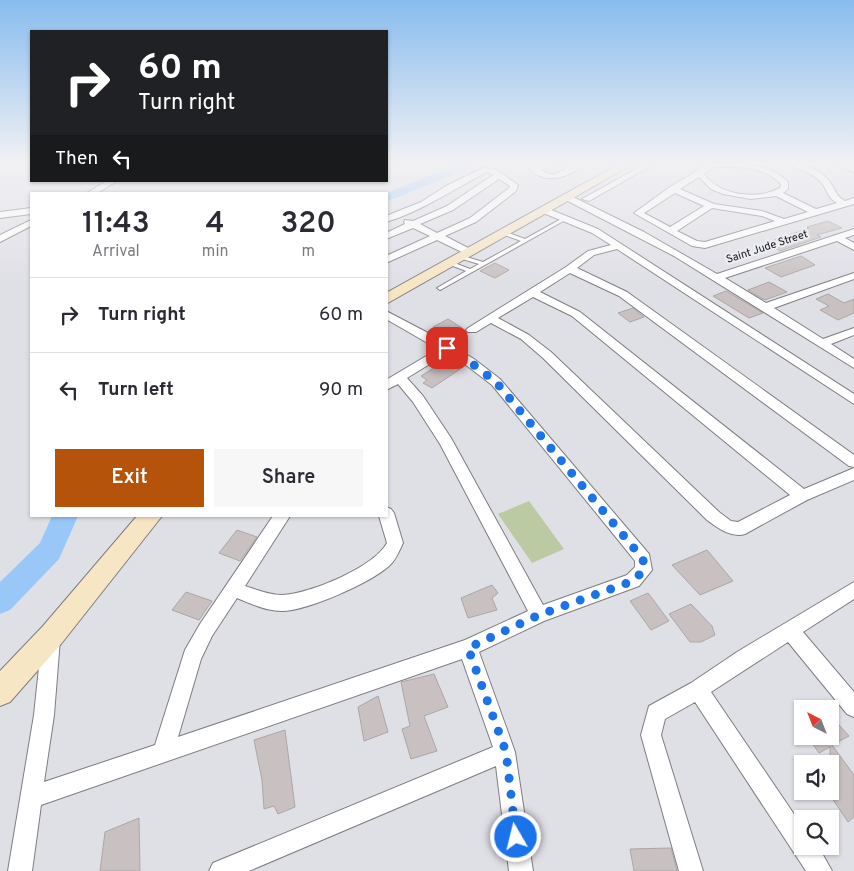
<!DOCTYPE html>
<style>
:root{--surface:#fff;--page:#f7f7f7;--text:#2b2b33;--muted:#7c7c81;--line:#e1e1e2;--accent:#b45309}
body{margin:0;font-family:Overpass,sans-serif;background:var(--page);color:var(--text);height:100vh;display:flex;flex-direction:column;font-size:19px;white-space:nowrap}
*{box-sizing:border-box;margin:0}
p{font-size:16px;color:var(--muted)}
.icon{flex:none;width:28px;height:28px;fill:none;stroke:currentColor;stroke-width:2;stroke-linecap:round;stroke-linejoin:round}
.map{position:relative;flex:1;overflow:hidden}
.sheet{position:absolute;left:30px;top:192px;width:358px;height:325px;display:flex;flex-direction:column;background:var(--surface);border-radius:0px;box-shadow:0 1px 4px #0004}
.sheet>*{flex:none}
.hud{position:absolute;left:30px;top:30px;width:358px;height:152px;border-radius:0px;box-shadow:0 1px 4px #0004;background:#202124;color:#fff;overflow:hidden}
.needle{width:32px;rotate:318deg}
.buttons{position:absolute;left:794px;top:700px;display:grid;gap:10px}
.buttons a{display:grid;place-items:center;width:45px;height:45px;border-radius:0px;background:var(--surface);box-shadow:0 1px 4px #0004;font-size:25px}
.pin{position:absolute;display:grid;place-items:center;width:42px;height:42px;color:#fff;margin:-21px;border-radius:10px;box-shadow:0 2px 8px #0006}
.me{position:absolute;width:55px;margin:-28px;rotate:352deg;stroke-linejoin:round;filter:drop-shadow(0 0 4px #0008)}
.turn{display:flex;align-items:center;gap:18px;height:105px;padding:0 25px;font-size:22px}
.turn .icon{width:65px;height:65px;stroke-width:2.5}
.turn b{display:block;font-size:35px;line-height:42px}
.then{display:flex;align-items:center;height:48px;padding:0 25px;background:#0003;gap:10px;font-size:19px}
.eta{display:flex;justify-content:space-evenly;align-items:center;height:85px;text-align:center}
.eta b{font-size:30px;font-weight:600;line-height:35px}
.action{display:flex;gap:10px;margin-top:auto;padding:10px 25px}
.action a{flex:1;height:58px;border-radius:0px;background:var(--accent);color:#fff;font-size:20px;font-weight:600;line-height:58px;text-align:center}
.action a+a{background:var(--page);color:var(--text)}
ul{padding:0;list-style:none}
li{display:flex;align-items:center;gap:15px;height:75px;padding:0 25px;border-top:1px solid var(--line)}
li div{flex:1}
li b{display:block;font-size:19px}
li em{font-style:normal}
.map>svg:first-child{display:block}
.green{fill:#bbcaa3}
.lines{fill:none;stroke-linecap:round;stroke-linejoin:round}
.river{fill:#99c8f8;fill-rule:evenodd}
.building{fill:#c9c1c1;stroke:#ada6a6}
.lane-casing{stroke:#7d7d82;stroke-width:2}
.street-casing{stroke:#7d7d82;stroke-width:2}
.secondary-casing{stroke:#7d7d82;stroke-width:2}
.lane{fill:#fff;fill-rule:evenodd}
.street{fill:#fff;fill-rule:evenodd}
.secondary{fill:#f7e6c4;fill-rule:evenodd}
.route{stroke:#1a73e8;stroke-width:9;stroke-dasharray:0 16.2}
.labels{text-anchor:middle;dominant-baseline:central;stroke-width:4.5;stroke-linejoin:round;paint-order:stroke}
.far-street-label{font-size:11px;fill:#151517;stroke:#ecedf3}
</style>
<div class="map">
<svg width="854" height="871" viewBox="0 0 854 871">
<rect width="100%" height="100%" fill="#dfdfe6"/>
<path class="green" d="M529,501L564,549L532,563L498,514Z"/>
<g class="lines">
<path class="river" d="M458,164H474L472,167L386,202V194H384Z
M52,516H78L59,559L10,610L0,614V582L40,543Z"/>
</g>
<path class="building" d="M828,221L842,228L817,235L821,237L780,251L766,243L809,228L807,227Z
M801,256L815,265L781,277L765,268Z
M495,263L509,270L495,278L480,271Z
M769,282L787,292L765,300L748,290Z
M726,291L733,295L763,313L749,318L713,296Z
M828,294L844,303L854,299V313L838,320L820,310L829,306L816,299Z
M633,308L644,317L630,322L618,313Z
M448,319L462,328L450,336L433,327Z
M450,358L463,367L432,388L423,383L427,380L421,376Z
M237,530L257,537L240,561L219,553Z
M707,550L733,581L700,595L672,565Z
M492,585L498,593L492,598L497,610L468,618L461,598Z
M186,592L212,601L199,620L172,610Z
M648,593L669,621L651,630L630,601Z
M691,604L712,626L715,635L701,642H690L669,614Z
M434,674L448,707L424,716L437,751L411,759L402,729L410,726L401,682Z
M378,696L388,732L364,741L358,707Z
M830,715L849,736L832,745L854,775V817L848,822L830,795V747L819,753L807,736H830Z
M285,730L295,807L278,814L274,806L264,809L262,780L254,740Z
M139,818L140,871H100L105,832Z
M671,848L677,871H634L630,849Z"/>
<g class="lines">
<defs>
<path id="lane" d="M563,218L567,219L442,289L440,290L437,288L466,271L448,264V262H452L470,269L479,264L459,258V256H463L483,262L521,241L502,234V232H506L525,239Z"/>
<path id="street" d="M546,164H560L539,170L553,175L576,164H585C570,177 547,185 530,170L533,166Z
M645,164H654L589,201L582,199Z
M709,164C737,163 767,161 788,182V189L783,193L816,209L837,203C827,198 828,190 821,182C812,172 799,171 790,164C805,163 821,170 830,182C836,191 836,196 845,201L854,198V204L705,248L692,246L634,213L670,187ZM714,167C738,166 763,166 781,184L780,188C757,200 720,196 704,174ZM699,177L711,189L723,194L751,199L776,196L808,212L784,219L762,211L714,204L680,189ZM675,193L704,206L670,227L644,213ZM712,208L762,216L775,221L705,242L697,241L677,231Z
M834,164H844L854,167V172Z
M483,168L495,169L518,185L516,191L476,222L445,236L472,250V254H466L437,240L386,263V256L430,236L413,228L386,239V233L405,224L404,222L405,220L413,221L447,206L493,175L487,172C454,189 422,211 386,222V216L421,202L446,186ZM499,179L510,186L509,188L470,218L437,233L420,224L453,210Z
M107,181H117L96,194H85Z
M567,194L644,232L717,274L854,229V235L845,238L854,243V250L837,241L725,278L766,303L854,273V279L774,308L823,339L854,328V335L831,344L854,359V368L674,256L564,199V195Z
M544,207L598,229L854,394V404L617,249L594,255L577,268L627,292L854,455V467L849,466L619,296L570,273L540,292L580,312L804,489L854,468V480L807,500L745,534C731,538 718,528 707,520L543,358L521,339L491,323L476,332H468L466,330L468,328L566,267L588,251L611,245L592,233L541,212V208ZM533,297L572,316L790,495L738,522L731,521L719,512L551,352L529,335L498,318Z
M31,208V214L0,218V212Z
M31,220V226L0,242V235Z
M386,311L451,345L474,359L500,379L649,554L652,570L639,586L544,621L479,652L515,752L533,871H509L496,766L249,871H209L213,863L493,747L462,659L41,805L32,871H8L34,715L42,639L45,633L51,630L57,633L60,639L54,715L44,782L155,745L185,650L200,624L273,516H290L245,586C257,590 270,595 282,595C310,594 374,567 387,543L379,516H386V507L391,509L394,513L403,543C399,551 396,560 389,566C370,583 307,611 282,611C266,611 251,604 237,598L212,636L201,659L178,737L465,640L528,611L440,444L413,402L398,384L386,390V380L438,349L386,319ZM446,354L466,365L492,385L619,541L635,561V567L627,575L543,605L451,438L423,396L407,378Z
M854,582V599L803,632L854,692V717L847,714L788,642L711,692L802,826V846H818L832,871H806L695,702L665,719L661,735L703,871H679L641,735L649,706L691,683L737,652Z"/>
<path id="secondary" d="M619,164H633L386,304V293Z
M137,516H162L61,644L10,702L0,706V671L43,626Z"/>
</defs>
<use href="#lane" class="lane-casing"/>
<use href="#street" class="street-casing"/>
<use href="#secondary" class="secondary-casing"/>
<use href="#lane" class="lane"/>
<use href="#street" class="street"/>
<use href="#secondary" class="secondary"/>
</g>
<linearGradient id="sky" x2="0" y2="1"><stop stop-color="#88bcee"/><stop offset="0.57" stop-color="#f1f1f4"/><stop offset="1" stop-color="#f1f1f4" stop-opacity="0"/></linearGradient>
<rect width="854" height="286" fill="url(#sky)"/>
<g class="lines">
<path class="route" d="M447,348L470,362L496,382L643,559L644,570L633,581L539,615L468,648L506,752L516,837"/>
</g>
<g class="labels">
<g class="far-street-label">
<text transform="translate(767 247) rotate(-18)">Saint Jude Street</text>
</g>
</g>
</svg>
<div class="buttons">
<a><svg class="needle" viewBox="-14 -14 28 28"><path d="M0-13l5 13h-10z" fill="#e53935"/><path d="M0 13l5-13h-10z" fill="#7c7c81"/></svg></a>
<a><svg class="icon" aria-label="sound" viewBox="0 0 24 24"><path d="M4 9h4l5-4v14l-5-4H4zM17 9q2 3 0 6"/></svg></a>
<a><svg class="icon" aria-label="search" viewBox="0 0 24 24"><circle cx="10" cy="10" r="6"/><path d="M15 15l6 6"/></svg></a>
</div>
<div class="pin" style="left:447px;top:348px;background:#d93025"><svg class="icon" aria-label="arrive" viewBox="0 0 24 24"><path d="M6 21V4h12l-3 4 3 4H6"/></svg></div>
<svg class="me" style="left:516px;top:837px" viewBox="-20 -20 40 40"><circle r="17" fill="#1a73e8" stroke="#fff" stroke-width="3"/><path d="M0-11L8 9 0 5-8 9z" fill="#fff"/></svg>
<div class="hud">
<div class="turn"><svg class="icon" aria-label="right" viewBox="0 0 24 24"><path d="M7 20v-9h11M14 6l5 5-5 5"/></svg><div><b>60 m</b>Turn right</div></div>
<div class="then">Then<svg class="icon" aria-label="left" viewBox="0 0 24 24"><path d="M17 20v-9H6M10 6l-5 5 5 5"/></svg></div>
</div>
<section class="sheet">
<div class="eta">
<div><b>11:43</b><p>Arrival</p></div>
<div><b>4</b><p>min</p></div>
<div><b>320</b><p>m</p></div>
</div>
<ul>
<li><svg class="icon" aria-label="right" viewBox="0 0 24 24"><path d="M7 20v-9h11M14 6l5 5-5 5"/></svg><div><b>Turn right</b></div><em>60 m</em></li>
<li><svg class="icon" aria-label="left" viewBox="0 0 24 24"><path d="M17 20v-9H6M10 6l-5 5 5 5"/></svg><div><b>Turn left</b></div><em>90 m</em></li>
</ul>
<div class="action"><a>Exit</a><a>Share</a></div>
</section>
</div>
